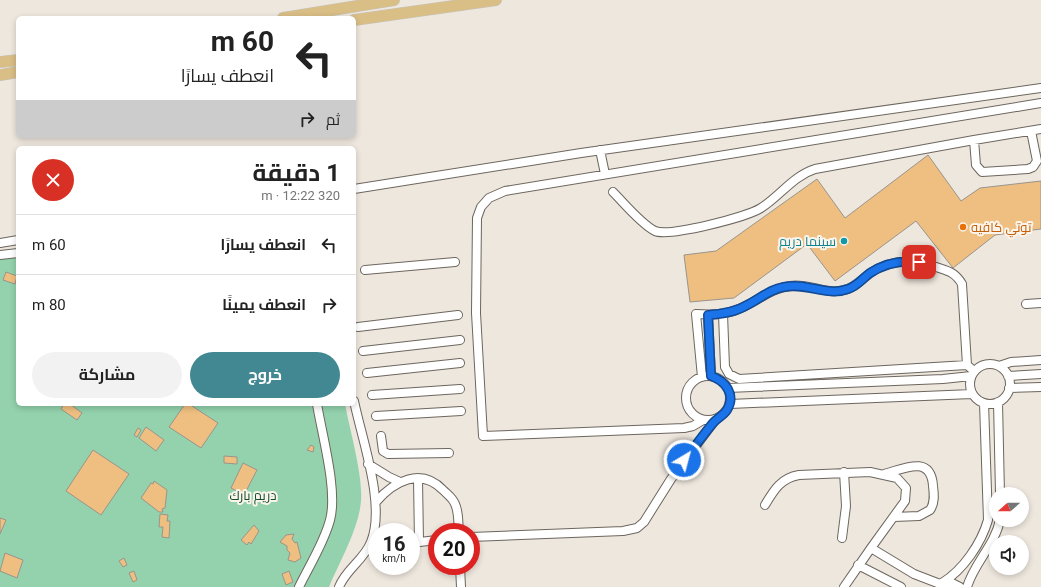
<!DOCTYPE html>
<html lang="ar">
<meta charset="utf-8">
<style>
:root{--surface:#fff;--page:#f2f2f2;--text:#222;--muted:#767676;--line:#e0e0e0;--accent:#428893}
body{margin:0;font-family:Roboto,Cairo,sans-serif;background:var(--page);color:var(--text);direction:rtl;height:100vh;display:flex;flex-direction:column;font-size:15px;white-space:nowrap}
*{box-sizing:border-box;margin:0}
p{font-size:13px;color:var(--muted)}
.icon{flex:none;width:22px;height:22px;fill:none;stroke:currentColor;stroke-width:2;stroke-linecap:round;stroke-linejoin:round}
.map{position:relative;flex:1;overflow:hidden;direction:ltr}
.side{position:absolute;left:16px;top:146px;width:340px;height:260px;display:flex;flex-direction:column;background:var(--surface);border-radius:6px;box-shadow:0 2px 6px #0003;direction:rtl}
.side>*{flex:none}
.banner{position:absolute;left:16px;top:16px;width:340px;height:122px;border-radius:6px;box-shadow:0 2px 6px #0003;direction:rtl;background:#fff;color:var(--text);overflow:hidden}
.needle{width:26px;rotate:249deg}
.tools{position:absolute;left:989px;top:487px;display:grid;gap:8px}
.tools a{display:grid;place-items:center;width:40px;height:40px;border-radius:50%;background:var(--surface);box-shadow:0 2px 6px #0003;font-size:20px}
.speed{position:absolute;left:368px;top:523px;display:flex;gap:8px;font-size:20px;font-weight:700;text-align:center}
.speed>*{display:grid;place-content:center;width:52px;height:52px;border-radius:50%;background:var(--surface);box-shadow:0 2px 6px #0003;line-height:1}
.speed small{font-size:10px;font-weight:400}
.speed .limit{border:6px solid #d22;background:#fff;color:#111}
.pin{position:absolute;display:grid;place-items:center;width:34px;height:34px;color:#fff;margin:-17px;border-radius:8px;box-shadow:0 2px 6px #0006}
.me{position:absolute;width:44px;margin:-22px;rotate:37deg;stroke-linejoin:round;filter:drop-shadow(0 0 3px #0008)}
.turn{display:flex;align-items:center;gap:14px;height:84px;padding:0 16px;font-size:18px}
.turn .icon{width:52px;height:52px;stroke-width:2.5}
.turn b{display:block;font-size:28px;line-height:34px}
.then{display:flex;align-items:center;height:38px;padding:0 16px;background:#0003;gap:8px;font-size:15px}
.round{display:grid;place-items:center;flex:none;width:42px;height:42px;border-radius:21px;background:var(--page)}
.head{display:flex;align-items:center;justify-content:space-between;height:68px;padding:0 16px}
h1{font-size:24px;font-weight:700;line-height:30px}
.button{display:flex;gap:8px;margin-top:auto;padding:8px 16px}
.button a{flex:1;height:46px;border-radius:24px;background:var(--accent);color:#fff;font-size:16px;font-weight:700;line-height:46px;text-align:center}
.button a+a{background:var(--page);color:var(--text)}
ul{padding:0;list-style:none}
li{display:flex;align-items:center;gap:12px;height:60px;padding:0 16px;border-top:1px solid var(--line)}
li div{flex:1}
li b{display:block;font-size:15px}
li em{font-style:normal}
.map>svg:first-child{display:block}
.green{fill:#93d2ac}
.building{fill:#eebf80;stroke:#9a948c}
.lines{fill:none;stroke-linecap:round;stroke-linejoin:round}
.minor-casing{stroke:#6c665e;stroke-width:10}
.major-casing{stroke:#c5c5c4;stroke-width:12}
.minor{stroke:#fff;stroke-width:8}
.major{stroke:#d9be86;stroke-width:11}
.route-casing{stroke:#114b97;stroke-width:10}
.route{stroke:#1a73e8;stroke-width:7}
.food-dot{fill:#e8710a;stroke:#fbf4eb;stroke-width:1.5}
.culture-dot{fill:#0f9aa8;stroke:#fbf4eb;stroke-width:1.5}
.labels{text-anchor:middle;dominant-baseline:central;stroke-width:4;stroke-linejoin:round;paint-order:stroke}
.food-label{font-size:13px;fill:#c56008;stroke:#fbf4eb;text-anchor:start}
.culture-label{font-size:13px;fill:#0d838f;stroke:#fbf4eb;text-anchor:end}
.park-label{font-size:13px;fill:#124b2f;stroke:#fbf4eb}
</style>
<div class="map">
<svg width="1041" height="587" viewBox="0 0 1041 587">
<rect width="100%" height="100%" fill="#eee7de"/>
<path class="green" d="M18,248V404H345C350,431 363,475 361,501C359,528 340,561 329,587H0V251Z"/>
<path class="building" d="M928,155L961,201L980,188L1041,181V229L995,235L953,268L916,221L835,281L807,244L734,298L690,302L684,255L716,251L817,179L845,218Z
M6,272L17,276L15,284L3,280Z
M64,404H70L82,413L77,420L61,409Z
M185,404H189L218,423L201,448L169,427Z
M146,427L164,440L156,451L139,438Z
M138,428L141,430L137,437L134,435Z
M311,445L314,447L313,452L307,450Z
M93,450L129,474L101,515L66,491Z
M224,456L237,457V464L224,463Z
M243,463L257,470L244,495L231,488Z
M154,481L167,490L165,508L162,509L163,512H159L141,498L151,483L153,484Z
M160,514L168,515L167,521H170L169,538L162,537L163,527H159Z
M0,518L6,520L0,534Z
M254,525L259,531L251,544L249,542L247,545L241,540Z
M294,534L292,539L295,543L297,542L301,558L295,562L288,560L290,553L287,550V546L280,542L286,535Z
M5,553L23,560L17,578L0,571Z
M124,558L127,565L123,567L119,561Z
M134,571L137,580L133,582L129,573Z
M289,571L293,582L286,585L282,574Z"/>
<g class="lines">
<defs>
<path id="minor" d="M974,140L976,165L982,172L1028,169L1033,167L1037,161L1031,131
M600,150L605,174
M354,189L581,153L1041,88
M613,192C624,203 641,224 655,231C670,237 747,217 761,208C780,196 793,176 815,169L974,140L1041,129
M0,243L18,240
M0,255L18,253
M365,270L455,262
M1026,304L1041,303
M723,314L725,367L729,374L739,379L967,365
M708,315L711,376
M358,327L458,315
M363,351L460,340
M970 384a20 20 0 1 1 40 0a20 20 0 1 1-40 0Z
M999,366L1011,362L1041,360
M367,373L460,363
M686 398a22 22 0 1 1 44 0a22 22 0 1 1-44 0Z
M1008,376L1041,374
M702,377L696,314C712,315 726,315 741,308C758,301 771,288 790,286C809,283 826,295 844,290C855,288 861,280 869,274C890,259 912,259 936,267C948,271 955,272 962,284L967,365L974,371
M728,388L943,379L971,376
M1009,388L1041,387
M372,395L460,389
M998,402L1000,494
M730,404L972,394
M376,416L461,411
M703,420L693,426L684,428L483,436L476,313L477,218L481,207L489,198L505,191L1041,103
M381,436L383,451L388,454L449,453
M368,464L389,477L400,482
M884,474C903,469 931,454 933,486C934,494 935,503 930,510L919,516L894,517
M418,479L419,542
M376,502C394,481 421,467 443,490C447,494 453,498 455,504C459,512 458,523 459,532
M765,505C774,490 781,478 799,475L870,472L897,478L906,488L905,501L871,548L844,587
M471,537L623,531L637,528L644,522L671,479L716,419
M842,538L846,506L844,472
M411,543L437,540
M871,548L914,574L940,584
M858,565L901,587
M460,566L461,587
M942,583C963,570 981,544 988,520L984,403
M942,583H952L960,587
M299,587C309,566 324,543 330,520C338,491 322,435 317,404
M339,587C346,569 364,560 371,542C386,505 362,440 354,401
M967,587C974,563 995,545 1000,520"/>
<path id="major" d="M283,18L394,0
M354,20L496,0
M0,62L18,60
M0,75L18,72"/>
</defs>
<use href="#minor" class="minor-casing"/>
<use href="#major" class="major-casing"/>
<use href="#minor" class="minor"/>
<use href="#major" class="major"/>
</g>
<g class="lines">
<defs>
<path id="route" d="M684,460C694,448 703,435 713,423C717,418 723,416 727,410C736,395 726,381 711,376L708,315C723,314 736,312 749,304C761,298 770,289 784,287C807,282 827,297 848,289C857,286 862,279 870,273C885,263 902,260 919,262"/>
</defs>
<use href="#route" class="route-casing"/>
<use href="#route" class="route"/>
</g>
<circle class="food-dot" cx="963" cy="227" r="4"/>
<circle class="culture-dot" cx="844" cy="241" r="4"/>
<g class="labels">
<g class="food-label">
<text x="971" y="227">توتي كافيه</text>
</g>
<g class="culture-label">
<text x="836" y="241">سينما دريم</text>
</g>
<g class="park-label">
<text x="253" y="495">دريم بارك</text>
</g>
</g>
</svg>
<div class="tools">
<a><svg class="needle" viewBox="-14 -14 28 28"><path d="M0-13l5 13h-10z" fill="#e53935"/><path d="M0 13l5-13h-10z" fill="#767676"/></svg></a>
<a><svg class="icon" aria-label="sound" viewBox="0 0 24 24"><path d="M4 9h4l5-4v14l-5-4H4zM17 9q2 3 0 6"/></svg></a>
</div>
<div class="speed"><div>16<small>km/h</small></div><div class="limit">20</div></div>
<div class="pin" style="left:919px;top:262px;background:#d93025"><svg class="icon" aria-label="arrive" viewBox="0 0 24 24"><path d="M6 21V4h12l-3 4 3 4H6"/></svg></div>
<svg class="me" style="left:684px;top:460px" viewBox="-20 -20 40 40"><circle r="17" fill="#1a73e8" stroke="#fff" stroke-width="3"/><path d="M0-11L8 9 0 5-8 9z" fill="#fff"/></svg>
<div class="banner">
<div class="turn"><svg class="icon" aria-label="left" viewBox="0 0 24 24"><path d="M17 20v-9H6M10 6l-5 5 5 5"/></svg><div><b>60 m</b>انعطف يسارًا</div></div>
<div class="then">ثم<svg class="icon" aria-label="right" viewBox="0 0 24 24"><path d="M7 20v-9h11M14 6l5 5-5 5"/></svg></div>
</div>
<section class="side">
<div class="head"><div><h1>1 دقيقة</h1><p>320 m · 12:22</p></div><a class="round" style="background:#d93025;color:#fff"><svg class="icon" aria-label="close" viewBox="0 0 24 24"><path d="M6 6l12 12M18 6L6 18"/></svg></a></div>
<ul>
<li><svg class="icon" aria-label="left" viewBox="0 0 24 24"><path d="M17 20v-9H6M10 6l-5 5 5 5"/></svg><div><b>انعطف يسارًا</b></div><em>60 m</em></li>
<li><svg class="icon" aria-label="right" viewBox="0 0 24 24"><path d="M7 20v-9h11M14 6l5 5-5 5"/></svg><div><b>انعطف يمينًا</b></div><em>80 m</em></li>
</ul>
<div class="button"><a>خروج</a><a>مشاركة</a></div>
</section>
</div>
